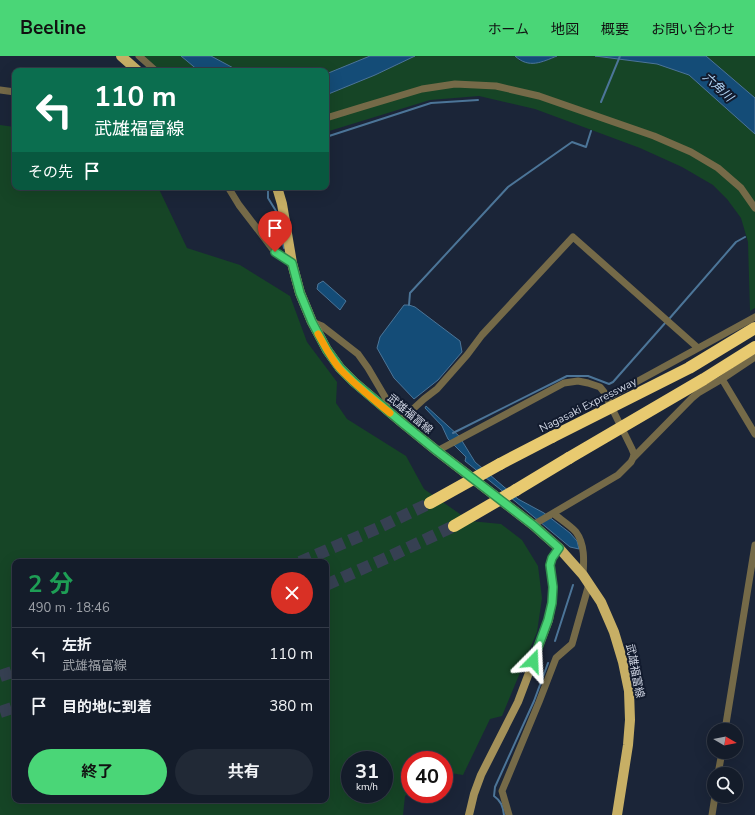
<!DOCTYPE html>
<html lang="ja">
<meta charset="utf-8">
<style>
:root{--surface:#141c2a;--page:#212936;--text:#f1f3f6;--muted:#9da1a8;--line:#333a47;--accent:#4ad677}
body{margin:0;font-family:"Nunito Sans","Noto Sans JP",sans-serif;background:var(--page);color:var(--text);height:100vh;display:flex;flex-direction:column;font-size:15px;white-space:nowrap}
*{box-sizing:border-box;margin:0}
p{font-size:13px;color:var(--muted)}
.icon{flex:none;width:22px;height:22px;fill:none;stroke:currentColor;stroke-width:2;stroke-linecap:round;stroke-linejoin:round}
.map{position:relative;flex:1;overflow:hidden}
.sheet{position:absolute;left:12px;top:503px;width:317px;height:244px;display:flex;flex-direction:column;background:var(--surface);border-radius:8px;box-shadow:0 4px 16px #0002,0 0 0 1px var(--line)}
.sheet>*{flex:none}
.banner{position:absolute;left:12px;top:12px;width:317px;height:122px;border-radius:8px;box-shadow:0 4px 16px #0002,0 0 0 1px var(--line);background:#0b6e4f;color:#fff;overflow:hidden}
.needle{width:26px;rotate:100deg}
.controls{position:absolute;left:707px;top:667px;display:grid;gap:8px}
.controls a{display:grid;place-items:center;width:36px;height:36px;border-radius:50%;background:var(--surface);box-shadow:0 4px 16px #0002,0 0 0 1px var(--line);font-size:20px}
.speed{position:absolute;left:341px;top:695px;display:flex;gap:8px;font-size:20px;font-weight:700;text-align:center}
.speed>*{display:grid;place-content:center;width:52px;height:52px;border-radius:50%;background:var(--surface);box-shadow:0 4px 16px #0002,0 0 0 1px var(--line);line-height:1}
.speed small{font-size:10px;font-weight:400}
.speed .limit{border:6px solid #d22;background:#fff;color:#111}
.pin{position:absolute;display:grid;place-items:center;width:34px;height:34px;color:#fff;margin:-41px -17px;border-radius:50% 50% 50% 0;rotate:-45deg;box-shadow:0 0 4px #0007}
.pin .icon{rotate:45deg}
.me{position:absolute;width:44px;margin:-22px;rotate:21deg;stroke-linejoin:round;filter:drop-shadow(0 0 3px #0008)}
.turn{display:flex;align-items:center;gap:14px;height:84px;padding:0 16px;font-size:18px}
.turn .icon{width:52px;height:52px;stroke-width:2.5}
.turn b{display:block;font-size:28px;line-height:34px}
.then{display:flex;align-items:center;height:38px;padding:0 16px;background:#0003;gap:8px;font-size:15px}
.round{display:grid;place-items:center;flex:none;width:42px;height:42px;border-radius:21px;background:var(--page)}
.head{display:flex;align-items:center;justify-content:space-between;height:68px;padding:0 16px}
h1{font-size:24px;font-weight:700;line-height:30px;color:#1e9e55}
.button{display:flex;gap:8px;margin-top:auto;padding:8px 16px}
.button a{flex:1;height:46px;border-radius:24px;background:var(--accent);color:#111;font-size:16px;font-weight:700;line-height:46px;text-align:center}
.button a+a{background:var(--page);color:var(--text)}
ul{padding:0;list-style:none}
li{display:flex;align-items:center;gap:12px;height:52px;padding:0 16px;border-top:1px solid var(--line)}
li div{flex:1}
li b{display:block;font-size:15px}
li em{font-style:normal}
header{display:flex;align-items:center;gap:24px;box-sizing:border-box;height:56px;padding:0 20px;background:var(--accent);color:#111}
header strong{font-size:19px}
nav{display:flex;gap:22px;margin-inline-start:auto;font-size:14px}
.map>svg:first-child{display:block}
.green{fill:#164526;fill-rule:evenodd}
.water{fill:#144c77;stroke:#4c7598}
.lines{fill:none;stroke-linecap:round;stroke-linejoin:round}
.stream{stroke:#4c7598;stroke-width:2}
.highway-tunnel{stroke:#364052;stroke-width:12;stroke-dasharray:12 6;stroke-linecap:butt}
.street{stroke:#756a48;stroke-width:7}
.secondary{stroke:#a49159;stroke-width:8}
.primary{stroke:#c7af65;stroke-width:10}
.highway{stroke:#e8ca70;stroke-width:12}
.highway-bridge{stroke:#e8ca70;stroke-width:12}
.route-casing{stroke:#308b4d;stroke-width:10}
.route{stroke:#4ad677;stroke-width:7}
.slow{stroke:#f59e0b;stroke-width:7}
.labels{text-anchor:middle;dominant-baseline:central;stroke-width:4;stroke-linejoin:round;paint-order:stroke}
.street-label{font-size:11px;fill:#d0d6e4;stroke:#121b2e}
.water-label{font-size:12px;font-style:italic;fill:#b4d7f7;stroke:#121b2e}
</style>
<header>
<strong>Beeline</strong>
<nav><a>ホーム</a><a>地図</a><a>概要</a><a>お問い合わせ</a></nav>
</header>
<div class="map">
<svg width="755" height="759" viewBox="0 0 755 759">
<rect width="100%" height="100%" fill="#1b2538"/>
<path class="green" d="M144,0H181L199,15H161Z
M211,0H370L326,18V15H239Z
M415,0H515L520,5L540,7L557,0H595L657,8L689,19L755,78V252L750,255L748,186L741,162L727,143L713,129L682,111L640,92L535,53L479,40L430,44L326,76V39L375,19Z
M706,0H755V42Z
M0,69L15,71V131H158L187,192L240,209L290,240L307,286L337,326L336,347L347,363L406,400L424,433L470,465L501,468L522,484L538,510L542,542L537,576L502,660L490,663L463,719L444,716V704H410V736L405,740L403,759H0ZM15,506H326V744H15ZM350,704H384V738H350Z"/>
<path class="water" d="M181,0H211L239,15H199Z
M370,0H415L375,19L326,39V18Z
M515,0H557C542,6 529,13 515,0Z
M595,0H706L755,42V78L689,19L657,8Z
M323,225L346,245L340,254L317,233L318,228Z
M404,249H409L415,251L460,285L462,296L438,324L414,343L394,322L377,292L380,281Z
M426,350L459,380L475,406L518,443L544,457L570,477L577,485L579,493L570,491L516,446L465,405L466,401L448,383L442,370L425,352Z"/>
<g class="lines">
<path class="stream" d="M601,46L620,0
M326,81L431,47L478,44
M268,131V142L276,155L284,192
M409,249L410,237L508,131L572,86L586,91L591,75
M669,263L736,186L745,181
M453,377L567,320H588L609,328L613,326L666,266
M555,585L573,529
M504,759C503,750 501,745 494,740L495,731L534,645L548,607"/>
<path class="highway-tunnel" d="M300,506L378,472L430,447
M326,529L393,499L454,470
M0,620L15,615
M0,656L15,651"/>
<path class="street" d="M139,0L156,15
M0,34L15,36
M326,62L362,51L422,33L455,28L496,30L539,40L654,80L691,96L718,112L741,132L755,152
M228,131L239,149L275,196L292,207
M312,266L322,270L358,298L368,312L388,346L384,352
M722,323L755,301
M607,342L755,261
M400,365L424,343L437,333L467,299L482,279L573,181L698,292
M437,395L564,327L578,325L588,327L600,331L604,336L632,393L634,398L633,402
M554,458C560,463 571,470 576,476C585,488 584,505 583,519
M533,469L618,419L631,406L633,402L692,342L698,337L722,323L755,378
M725,674L755,489
M718,718L722,696
M509,759L502,735L539,646L556,602L572,588L589,528
M712,759L715,740"/>
<path class="secondary" d="M469,759L474,738L481,719L518,646L549,564L552,547L553,531L550,509L552,502L559,492"/>
<path class="primary" d="M121,0L138,15
M277,131L282,148L292,207L300,237L312,266L327,294L340,312L354,326L400,365L437,395L533,469L559,492L583,519L601,546L614,576L623,606L629,635L630,664L628,689L617,759"/>
<path class="highway" d="M500,408L552,381
M516,434L569,402"/>
<path class="highway-bridge" d="M552,381L689,312L755,272
M569,402L704,323L755,291
M430,447L500,408
M454,470L516,434"/>
</g>
<g class="lines">
<defs>
<path id="route" d="M275,196L292,207L300,237L312,266L327,294L340,312L354,326L400,365L437,395L533,469L559,492L552,502L550,509L553,531L552,547L548,564L533,605"/>
</defs>
<use href="#route" class="route-casing"/>
<use href="#route" class="route"/>
<path class="slow" d="M318,278C325,290 331,303 340,313C355,329 373,343 390,357"/>
</g>
<g class="labels">
<g class="street-label">
<text transform="translate(588 349) rotate(-27)">Nagasaki Expressway</text>
<text transform="translate(410 358) rotate(40)">武雄福富線</text>
<text transform="translate(635 615) rotate(79)">武雄福富線</text>
</g>
<g class="water-label">
<text transform="translate(718 31) rotate(43)">六角川</text>
</g>
</g>
</svg>
<div class="controls">
<a><svg class="needle" viewBox="-14 -14 28 28"><path d="M0-13l5 13h-10z" fill="#e53935"/><path d="M0 13l5-13h-10z" fill="#9da1a8"/></svg></a>
<a><svg class="icon" aria-label="search" viewBox="0 0 24 24"><circle cx="10" cy="10" r="6"/><path d="M15 15l6 6"/></svg></a>
</div>
<div class="speed"><div>31<small>km/h</small></div><div class="limit">40</div></div>
<div class="pin" style="left:275px;top:196px;background:#d93025"><svg class="icon" aria-label="arrive" viewBox="0 0 24 24"><path d="M6 21V4h12l-3 4 3 4H6"/></svg></div>
<svg class="me" style="left:533px;top:605px" viewBox="-20 -20 40 40"><path d="M0-17L14 15 0 8-14 15z" fill="#4ad677" stroke="#fff" stroke-width="4"/></svg>
<div class="banner">
<div class="turn"><svg class="icon" aria-label="left" viewBox="0 0 24 24"><path d="M17 20v-9H6M10 6l-5 5 5 5"/></svg><div><b>110 m</b>武雄福富線</div></div>
<div class="then">その先<svg class="icon" aria-label="arrive" viewBox="0 0 24 24"><path d="M6 21V4h12l-3 4 3 4H6"/></svg></div>
</div>
<section class="sheet">
<div class="head"><div><h1>2 分</h1><p>490 m · 18:46</p></div><a class="round" style="background:#d93025;color:#fff"><svg class="icon" aria-label="close" viewBox="0 0 24 24"><path d="M6 6l12 12M18 6L6 18"/></svg></a></div>
<ul>
<li><svg class="icon" aria-label="left" viewBox="0 0 24 24"><path d="M17 20v-9H6M10 6l-5 5 5 5"/></svg><div><b>左折</b><p>武雄福富線</p></div><em>110 m</em></li>
<li><svg class="icon" aria-label="arrive" viewBox="0 0 24 24"><path d="M6 21V4h12l-3 4 3 4H6"/></svg><div><b>目的地に到着</b></div><em>380 m</em></li>
</ul>
<div class="button"><a>終了</a><a>共有</a></div>
</section>
</div>
